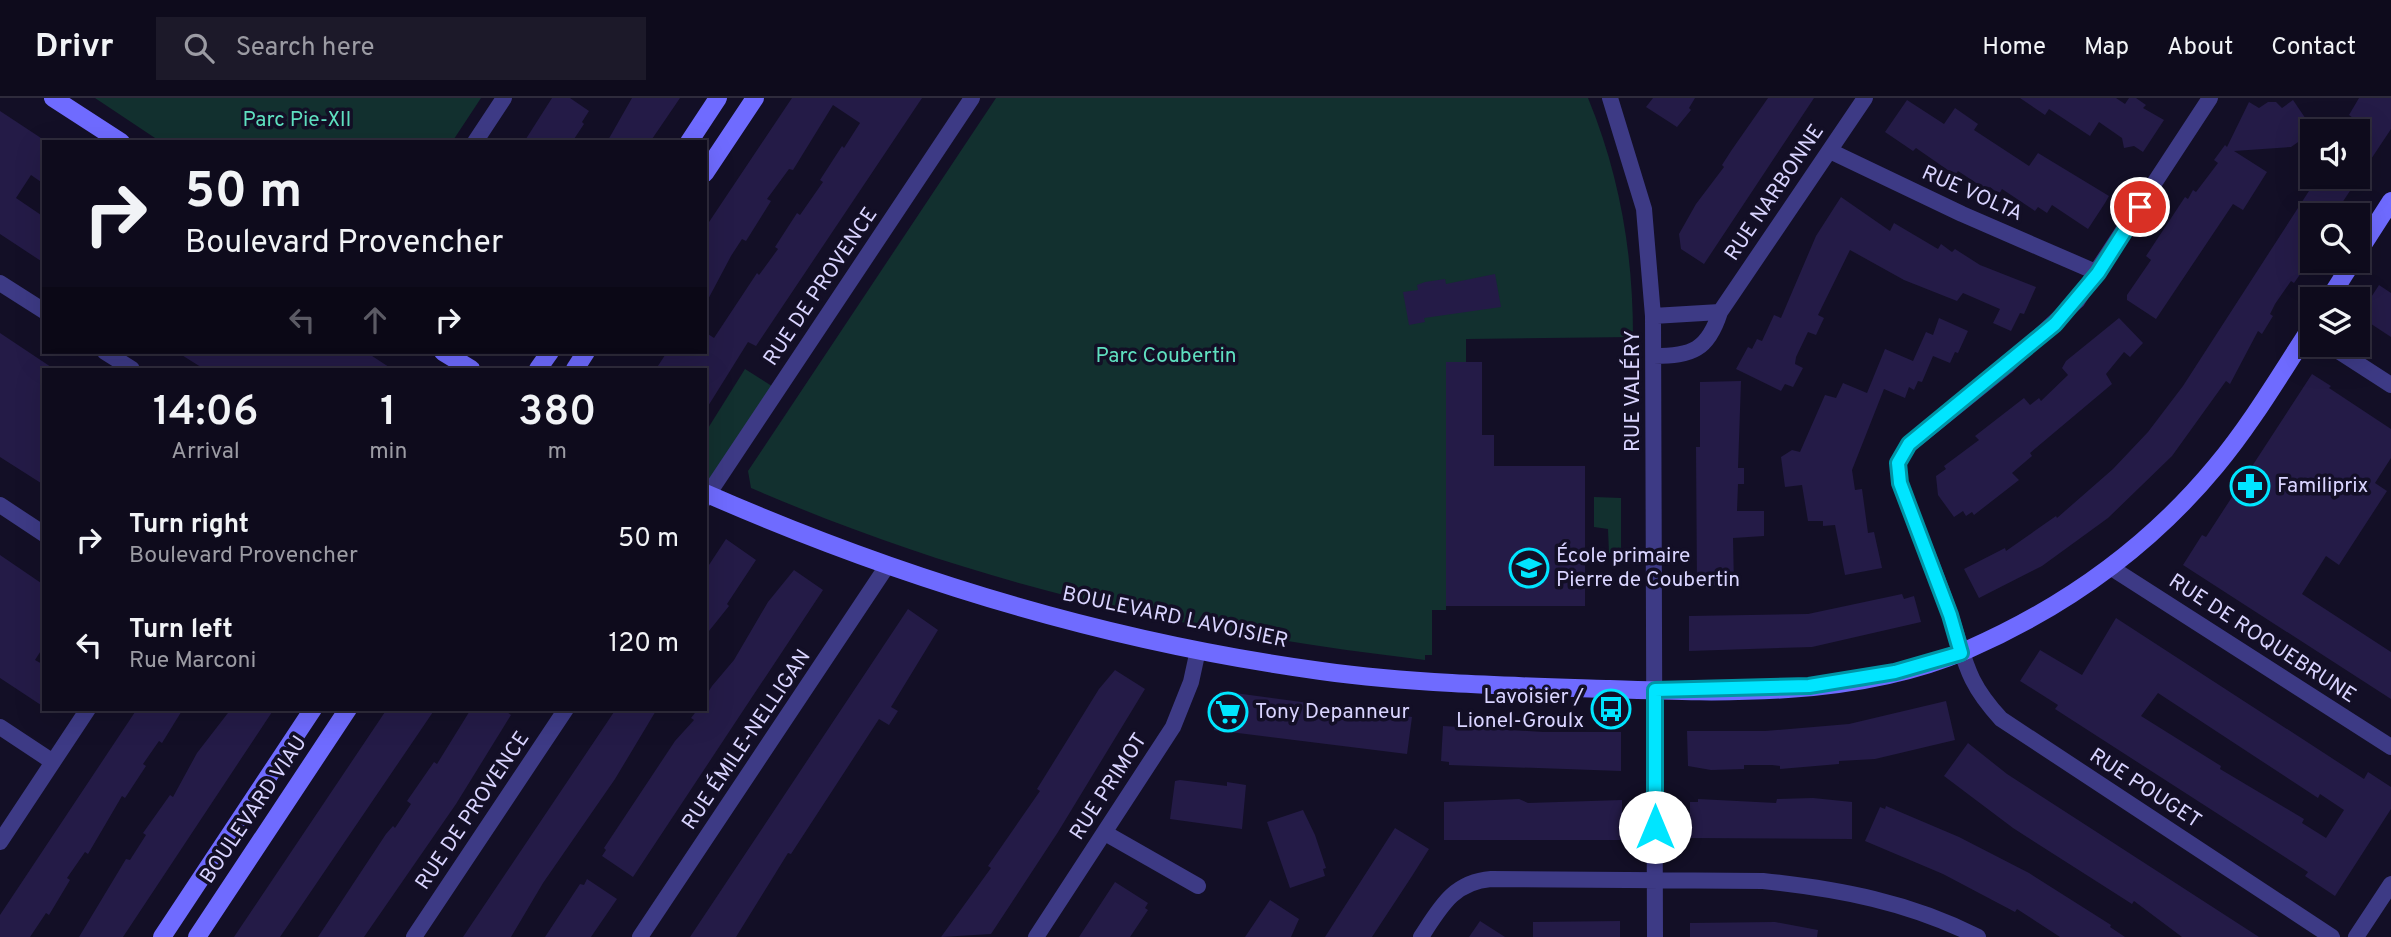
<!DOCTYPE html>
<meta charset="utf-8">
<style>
:root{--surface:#0e0b1c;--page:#1c1929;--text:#f1f3f6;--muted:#9b9ba3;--line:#2e2b3b}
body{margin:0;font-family:Overpass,sans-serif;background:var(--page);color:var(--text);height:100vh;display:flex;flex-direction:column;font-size:26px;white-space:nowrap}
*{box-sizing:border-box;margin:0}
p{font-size:23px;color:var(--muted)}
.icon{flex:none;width:38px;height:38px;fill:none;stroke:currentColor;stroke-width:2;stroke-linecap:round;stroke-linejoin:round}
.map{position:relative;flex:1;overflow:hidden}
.side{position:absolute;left:42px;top:270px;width:665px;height:343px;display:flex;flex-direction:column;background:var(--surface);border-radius:0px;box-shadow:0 7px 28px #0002,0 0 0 2px var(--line)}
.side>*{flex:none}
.banner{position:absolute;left:42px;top:42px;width:665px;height:214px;border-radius:0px;box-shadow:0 7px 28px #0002,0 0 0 2px var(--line);background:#0e0b1c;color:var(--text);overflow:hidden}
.buttons{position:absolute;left:2300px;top:21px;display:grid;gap:14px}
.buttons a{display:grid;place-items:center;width:70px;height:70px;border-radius:0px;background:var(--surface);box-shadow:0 7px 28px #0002,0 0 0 2px var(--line);font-size:35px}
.pin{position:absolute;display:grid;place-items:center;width:60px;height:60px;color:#fff;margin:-30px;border:4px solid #fff;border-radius:50%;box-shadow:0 2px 7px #0007}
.me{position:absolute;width:77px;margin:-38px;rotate:0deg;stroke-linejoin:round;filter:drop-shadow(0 0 5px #0008)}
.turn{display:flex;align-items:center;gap:24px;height:147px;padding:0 28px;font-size:32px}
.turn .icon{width:91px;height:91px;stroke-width:2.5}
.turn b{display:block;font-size:49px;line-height:60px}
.lanes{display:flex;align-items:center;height:66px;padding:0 28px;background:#0003;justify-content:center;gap:35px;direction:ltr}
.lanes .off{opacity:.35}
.eta{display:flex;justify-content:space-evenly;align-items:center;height:119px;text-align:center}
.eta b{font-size:42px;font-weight:600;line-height:49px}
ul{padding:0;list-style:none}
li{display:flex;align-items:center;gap:21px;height:105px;padding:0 28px}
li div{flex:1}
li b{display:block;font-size:26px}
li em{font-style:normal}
header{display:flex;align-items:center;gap:42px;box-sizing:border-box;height:98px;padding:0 35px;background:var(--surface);border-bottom:2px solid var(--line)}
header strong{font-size:33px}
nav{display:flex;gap:38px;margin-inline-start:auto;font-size:24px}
.search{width:490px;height:63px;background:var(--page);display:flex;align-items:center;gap:18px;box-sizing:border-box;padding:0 24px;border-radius:0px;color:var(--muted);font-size:26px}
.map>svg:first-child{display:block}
.green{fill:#12302f}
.building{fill:#241b47;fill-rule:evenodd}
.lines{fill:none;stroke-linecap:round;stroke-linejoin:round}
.street{stroke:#3d3a85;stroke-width:16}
.secondary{stroke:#6f6bff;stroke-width:18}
.route-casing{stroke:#0095a6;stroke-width:18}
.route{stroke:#00e5ff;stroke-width:12}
.labels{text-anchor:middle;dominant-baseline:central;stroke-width:7;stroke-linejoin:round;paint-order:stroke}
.park-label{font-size:21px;fill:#5fe0c0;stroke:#130f26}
.street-label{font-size:21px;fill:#d9d4ff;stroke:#130f26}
.poi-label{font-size:21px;fill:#d9d4ff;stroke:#130f26;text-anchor:start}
</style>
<header>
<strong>Drivr</strong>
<div class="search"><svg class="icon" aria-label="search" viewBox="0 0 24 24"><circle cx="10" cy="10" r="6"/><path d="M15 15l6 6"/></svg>Search here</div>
<nav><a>Home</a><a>Map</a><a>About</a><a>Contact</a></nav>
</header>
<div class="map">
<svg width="2391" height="839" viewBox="0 0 2391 839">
<rect width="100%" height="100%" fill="#130f26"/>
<path class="green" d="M95,0H481L452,44H161Z
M996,0H1588C1620,78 1633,155 1633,239L1466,241V264H1446V512H1432V557H1425V562C1184,534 974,486 751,390L748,373Z
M745,271L778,292L705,395V335Z
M1594,399L1621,400V453L1617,457L1609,455L1608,431L1594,429Z"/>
<path class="building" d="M552,0H570L589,13L582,24L584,26L572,44H524Z
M632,0H680L650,44H607Z
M792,0H922L756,248L748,244L705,313V271H656L667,254H705V234L714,240L757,175L759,177L778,151L775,149L797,115L800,117L823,84L820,82L842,48L844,50L860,25L833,7L793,72L789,71L767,101L771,103L746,143L742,141L731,158L705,207V130Z
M1653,0H1695L1689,10L1691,12L1677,29L1646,9Z
M1768,0H1814L1704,166L1681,151L1679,136L1696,106L1724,69L1722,67L1731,53Z
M2020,0H2116L2125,6L2129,0H2136L2146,7L2143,10L2164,22L2143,54L2134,48L2124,50L2122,40L2099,24L2090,38L2049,11L2045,17Z
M2359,0H2391V31L2334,117H2312V152L2303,166L2306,168L2294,185L2291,183L2275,206L2270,216L2273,218L2262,236L2258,233L2230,286L2226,283L2172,358L2108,420L2042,468L1979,500L1964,471L2005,450L2006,453L2056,418L2057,420L2113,371L2148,334L2183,288L2318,79H2357V27L2354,25L2356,22L2349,17Z
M1907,2L1944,26L1955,10L1978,26L1974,32L2029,68L2038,55L2109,98L2105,105L2088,131L2052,107L2047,115L2038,109L2035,113L2002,91L1999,96L1990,89L1987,92L1958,73L1955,77L1916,50L1913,53L1885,34Z
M2293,2L2314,33L2291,49L2234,53L2267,74L2243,112L2233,106L2156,221L2127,202V197L2151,162L2146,158L2185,99L2188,101L2193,92L2196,94L2218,65L2214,62L2225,47L2227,49L2249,4L2259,10L2268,4H2276L2282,10Z
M0,13L44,42V86L31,77L16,100L44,119V165L0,136Z
M1841,99L1890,133L1894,125L1938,151L1941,146L1952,154L1955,151L1980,167L2036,189L2024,216L2020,215L2011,233L1993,225L2000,211L1963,195L1957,203L1904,182L1850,152L1818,217L1824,220L1816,237L1808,234L1796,259L1795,266L1803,270L1793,289L1785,286L1781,293L1736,271L1748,249L1752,251L1757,241L1762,243L1774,217L1781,220L1816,138Z
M1495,176L1501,209L1424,220L1425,224L1409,227L1403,194L1418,192L1417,187L1425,184L1445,181L1446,186Z
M2379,187L2391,195V239L2359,218Z
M1939,220L1968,233L1958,255L1955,254L1950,265L1933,258L1922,284L1918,283L1914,292L1909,289L1905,300L1884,291L1852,372L1855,392L1862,391L1868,435L1874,434L1882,470L1845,477L1835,427L1823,428V423H1808L1802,387L1785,389L1781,359L1792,352L1800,354L1825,297L1836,300L1843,285L1867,295L1885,251L1913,263L1926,234L1933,237Z
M2119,220L2143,245L2130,259L2124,254L2106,276L2112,286L2030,355L2032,358L2012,375L2019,382L1974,417L1972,414L1966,418L1963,413L1954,419L1938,397L1936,378L1946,371L1944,368L1979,342L1975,338L2024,300L2030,307L2039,300L2041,303L2068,277L2062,270L2066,263Z
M0,235L51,269L44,271V387L0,359Z
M177,254H366L392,271H204Z
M1446,264H1482V337H1494V368H1585V508H1446Z
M2312,276L2331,288L2329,290L2391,331V360L2375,385L2387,393L2339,467L2326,458L2302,496L2391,554V601L2183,467L2202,437L2206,439Z
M1741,283L1738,370H1744V386H1738L1737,413H1764V438L1733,440L1734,488L1697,487L1696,349H1700V284Z
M726,441L756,462L727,506L729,508L705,538V473Z
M0,457L44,487V548L35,562L44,567V609L0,580Z
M794,472L823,492L633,779L602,758L606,752L604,750L675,643L694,622L691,620L698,611H705V599L712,588L734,562L768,504Z
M1902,496L1904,501L1914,498L1921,524L1812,549L1689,553V518L1808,516Z
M908,511L938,532L891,609L898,613L889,627L879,621L791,756L788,755L736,839H690Z
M2116,520L2364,681L2368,674L2391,689V711L2335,798L2305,778L2308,774L2055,611L2058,607L2020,583L2040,552L2082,577ZM2158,595L2318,700L2320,696L2344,712L2326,740L2302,725L2304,721L2220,671L2221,668L2141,618Z
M1115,572L1145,591L1058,734L991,836L941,839L991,770L988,768L1040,693L1037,691L1099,591Z
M1220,593L1412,619L1407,656L1214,632Z
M1946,603L1955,642L1875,661L1839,663V666L1780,671V668L1772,667H1744V671L1711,672L1688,668L1687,633H1765L1849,626Z
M137,611H183L162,645L159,643L143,666L146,668L125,700L122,698L88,756L85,754L67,780L70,782L49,817L46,815L30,839H0V817Z
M231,611H274L123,839H79L126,761L130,762L146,737L143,735L170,697L173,699L197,655Z
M387,611H435L280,839H234Z
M471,611H503L511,617L456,706L364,839H318L386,736L393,728L395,730L411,706L407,703L434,664L437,666Z
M616,611H657L615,681L543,785L511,839H463Z
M1443,628L1543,634H1621V673L1449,667V664L1441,663Z
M1968,645L2007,676L2259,839H2182L2134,803L2132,806L2013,730L1944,678Z
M1180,682L1227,688V684L1246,687L1242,731L1170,721L1175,683Z
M1813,700L1852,704V741L1690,740V704H1698V701L1776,705L1777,701Z
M1519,701L1528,705L1622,702V742H1444V704Z
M1886,708L1959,739L2029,775L2111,827L2110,829L2125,839H2060L2017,811L2015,814L1943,776L1865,743L1880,709L1885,711Z
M1303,712L1315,737L1326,770L1323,771L1325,778L1290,790L1267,724Z
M1395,730L1429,751L1412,778L1372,839H1325Z
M587,781L617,801L591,839H545L580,786L584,787Z
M1115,784L1148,805L1145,810L1148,812L1130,839H1079Z
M1270,802L1299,821L1291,839H1245Z
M1480,823L1505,839H1469Z
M1620,823V839H1533V824Z
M1775,824L1818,832L1817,839H1690V825Z"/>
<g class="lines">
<path class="street" d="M1610,0L1644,111L1653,218L1655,839
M2210,0L2077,203L2008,267L1909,347L1898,365L1900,385C1916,429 1935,472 1950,516C1966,563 1965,582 2001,621L2332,839
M475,44L504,0
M1830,53L1962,116L2098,175
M0,185L44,213
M1653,218L1720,214
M2329,247L2391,287
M105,254L132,271
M1654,258C1692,258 1708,252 1720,214L1865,0
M705,401L972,0
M0,407L44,436
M2110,469L2391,649
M0,629L53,664
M1105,735L1198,788
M0,744L88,611
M414,839L566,611
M640,839L887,468
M1036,839L1173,629L1191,584L1198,552
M1421,839C1440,810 1453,784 1491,781L1763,783C1839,791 1909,804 1978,839
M2356,839L2391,786"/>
<path class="secondary" d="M53,0L121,44
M689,44L718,0
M705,75L755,0
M2357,156L2391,103
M2329,201L2353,163
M443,254L471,271
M538,271L550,254
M575,271L586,254
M705,395C901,481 1109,544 1321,573C1416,586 1511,588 1606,591C1724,595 1856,600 1967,552C2063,510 2149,449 2216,368C2252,325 2281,275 2312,228
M162,839L313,611
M197,839L348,611"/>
</g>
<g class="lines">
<defs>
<path id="route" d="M1655,729V592L1809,588L1895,574L1961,555L1950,517L1900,385L1898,365L1909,346L2055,226L2098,175L2140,109"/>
</defs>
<use href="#route" class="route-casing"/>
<use href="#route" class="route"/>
</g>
<defs>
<symbol id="pharmacy-ring" viewBox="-11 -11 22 22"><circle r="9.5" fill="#130f26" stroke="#00e5ff" stroke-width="1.5"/><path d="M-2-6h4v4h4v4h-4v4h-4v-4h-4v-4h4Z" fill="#00e5ff"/></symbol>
<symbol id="school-ring" viewBox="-11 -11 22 22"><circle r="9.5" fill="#130f26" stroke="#00e5ff" stroke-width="1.5"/><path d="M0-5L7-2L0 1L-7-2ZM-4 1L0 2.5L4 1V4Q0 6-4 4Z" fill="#00e5ff"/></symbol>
<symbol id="bus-ring" viewBox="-11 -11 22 22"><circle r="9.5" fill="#130f26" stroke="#00e5ff" stroke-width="1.5"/><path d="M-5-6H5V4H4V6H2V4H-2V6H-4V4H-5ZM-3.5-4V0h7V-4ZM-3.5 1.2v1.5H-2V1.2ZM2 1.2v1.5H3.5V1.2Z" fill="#00e5ff"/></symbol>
<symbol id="supermarket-ring" viewBox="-11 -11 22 22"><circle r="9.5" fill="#130f26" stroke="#00e5ff" stroke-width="1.5"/><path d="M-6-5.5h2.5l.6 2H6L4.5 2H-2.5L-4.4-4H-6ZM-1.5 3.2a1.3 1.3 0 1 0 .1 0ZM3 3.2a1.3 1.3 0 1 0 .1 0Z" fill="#00e5ff"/></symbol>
</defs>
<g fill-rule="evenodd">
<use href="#pharmacy-ring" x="2228" y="366" width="44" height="44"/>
<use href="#school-ring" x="1507" y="448" width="44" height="44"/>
<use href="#bus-ring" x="1589" y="589" width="44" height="44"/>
<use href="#supermarket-ring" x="1206" y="592" width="44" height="44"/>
</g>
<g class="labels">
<g class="park-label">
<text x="297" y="22">Parc Pie-XII</text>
<text x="1166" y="258">Parc Coubertin</text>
</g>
<g class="street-label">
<text transform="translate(1775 95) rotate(-56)">RUE NARBONNE</text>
<text transform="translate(1972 96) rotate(24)">RUE VOLTA</text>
<text transform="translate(821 189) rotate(-56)">RUE DE PROVENCE</text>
<text transform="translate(1633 293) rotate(-90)">RUE VALÉRY</text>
<text transform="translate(1175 520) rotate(12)">BOULEVARD LAVOISIER</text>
<text transform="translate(2262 541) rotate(33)">RUE DE ROQUEBRUNE</text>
<text transform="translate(747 642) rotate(-56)">RUE ÉMILE-NELLIGAN</text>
<text transform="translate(1109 689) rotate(-57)">RUE PRIMOT</text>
<text transform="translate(2145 691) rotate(33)">RUE POUGET</text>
<text transform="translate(254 712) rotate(-56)">BOULEVARD VIAU</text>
<text transform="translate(473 713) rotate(-56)">RUE DE PROVENCE</text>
</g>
<g class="poi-label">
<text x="2277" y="388">Familiprix</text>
<text x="1556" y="458">École primaire<tspan x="1556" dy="24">Pierre de Coubertin</tspan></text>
<text x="1584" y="599" text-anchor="end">Lavoisier /<tspan x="1584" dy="24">Lionel-Groulx</tspan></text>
<text x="1255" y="614">Tony Depanneur</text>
</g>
</g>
</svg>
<div class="buttons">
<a><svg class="icon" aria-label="sound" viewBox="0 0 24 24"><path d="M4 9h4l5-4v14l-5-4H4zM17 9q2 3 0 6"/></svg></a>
<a><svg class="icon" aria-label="search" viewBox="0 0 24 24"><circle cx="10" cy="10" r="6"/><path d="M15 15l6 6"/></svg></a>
<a><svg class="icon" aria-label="layers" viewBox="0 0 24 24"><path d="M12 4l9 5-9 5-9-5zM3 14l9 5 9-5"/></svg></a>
</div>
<div class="pin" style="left:2140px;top:109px;background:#d93025"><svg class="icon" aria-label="arrive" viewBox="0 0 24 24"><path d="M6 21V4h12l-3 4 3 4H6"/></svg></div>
<svg class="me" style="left:1655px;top:729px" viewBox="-20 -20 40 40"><circle r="19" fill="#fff"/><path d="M0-13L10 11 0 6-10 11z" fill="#00e5ff"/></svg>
<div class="banner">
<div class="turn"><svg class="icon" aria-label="right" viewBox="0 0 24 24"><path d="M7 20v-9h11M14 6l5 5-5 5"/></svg><div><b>50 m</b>Boulevard Provencher</div></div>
<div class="lanes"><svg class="icon off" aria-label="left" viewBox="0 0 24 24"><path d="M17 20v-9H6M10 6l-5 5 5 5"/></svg><svg class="icon off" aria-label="ahead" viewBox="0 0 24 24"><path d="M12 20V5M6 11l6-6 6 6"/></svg><svg class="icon" aria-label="right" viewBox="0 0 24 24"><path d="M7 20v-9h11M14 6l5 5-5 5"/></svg></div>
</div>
<section class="side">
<div class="eta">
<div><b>14:06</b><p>Arrival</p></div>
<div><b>1</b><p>min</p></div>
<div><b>380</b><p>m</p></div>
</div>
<ul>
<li><svg class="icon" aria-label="right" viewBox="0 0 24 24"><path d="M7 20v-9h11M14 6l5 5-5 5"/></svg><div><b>Turn right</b><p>Boulevard Provencher</p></div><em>50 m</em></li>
<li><svg class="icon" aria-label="left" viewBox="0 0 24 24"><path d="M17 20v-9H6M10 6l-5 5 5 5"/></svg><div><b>Turn left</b><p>Rue Marconi</p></div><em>120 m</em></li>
</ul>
</section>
</div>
